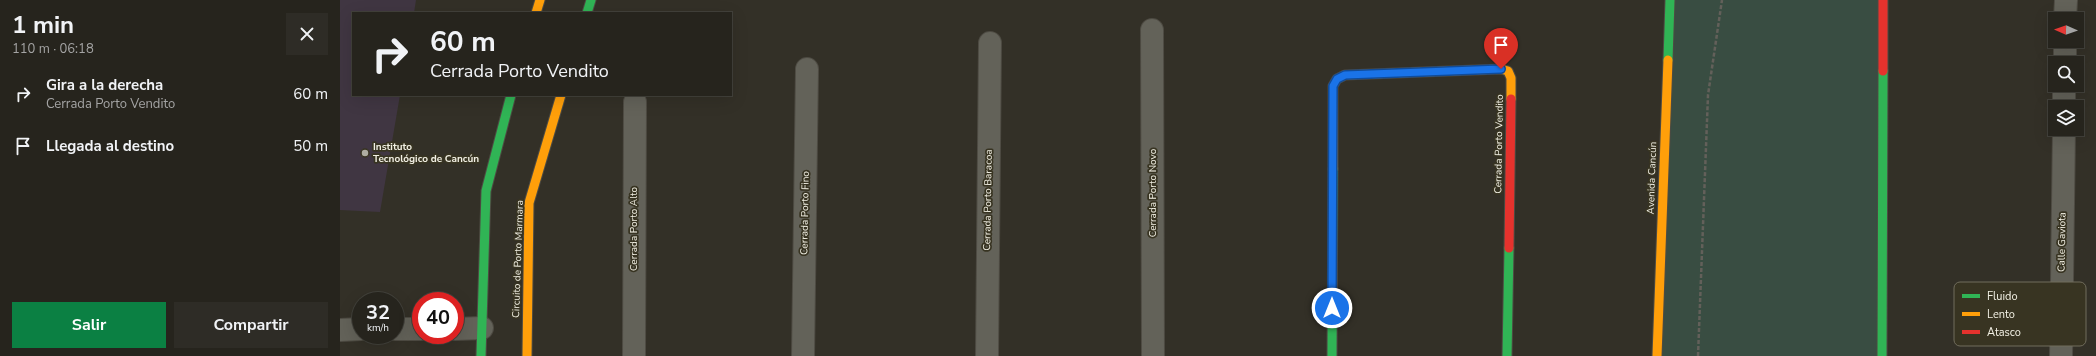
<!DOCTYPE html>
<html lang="es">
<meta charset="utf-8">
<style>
:root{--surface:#26241d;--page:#2e2c26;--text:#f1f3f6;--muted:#a4a4a4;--line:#42413b;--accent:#0b8043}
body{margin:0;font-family:"Nunito Sans",sans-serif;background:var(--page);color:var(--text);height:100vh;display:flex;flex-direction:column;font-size:15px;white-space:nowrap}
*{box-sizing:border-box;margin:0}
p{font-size:13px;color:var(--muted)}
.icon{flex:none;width:22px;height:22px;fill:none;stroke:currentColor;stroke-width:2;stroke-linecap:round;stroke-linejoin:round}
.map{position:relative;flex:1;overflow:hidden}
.sheet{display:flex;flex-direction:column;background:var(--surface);width:340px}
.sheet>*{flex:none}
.hud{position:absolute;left:12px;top:12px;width:380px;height:84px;border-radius:0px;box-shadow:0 4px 16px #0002,0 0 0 1px var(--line);background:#26241d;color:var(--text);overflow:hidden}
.needle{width:26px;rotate:272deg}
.buttons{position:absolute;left:1708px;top:12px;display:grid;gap:8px}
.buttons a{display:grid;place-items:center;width:36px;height:36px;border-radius:0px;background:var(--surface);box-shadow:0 4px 16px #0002,0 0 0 1px var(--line);font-size:20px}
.speed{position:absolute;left:12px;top:292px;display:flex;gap:8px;font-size:20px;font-weight:700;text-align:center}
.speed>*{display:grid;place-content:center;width:52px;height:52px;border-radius:50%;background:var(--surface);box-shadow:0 4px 16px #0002,0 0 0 1px var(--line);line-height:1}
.speed small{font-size:10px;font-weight:400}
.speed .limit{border:6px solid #d22;background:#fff;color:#111}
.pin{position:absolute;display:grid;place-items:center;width:34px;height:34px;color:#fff;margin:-41px -17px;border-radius:50% 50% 50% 0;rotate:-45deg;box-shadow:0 0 4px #0007}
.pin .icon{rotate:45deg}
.me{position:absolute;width:44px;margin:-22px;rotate:0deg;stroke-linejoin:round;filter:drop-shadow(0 0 3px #0008)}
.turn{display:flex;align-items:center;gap:14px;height:84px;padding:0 12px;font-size:18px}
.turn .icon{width:52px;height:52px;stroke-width:2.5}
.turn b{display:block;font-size:28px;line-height:34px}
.round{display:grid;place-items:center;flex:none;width:42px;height:42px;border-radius:0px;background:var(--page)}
.summary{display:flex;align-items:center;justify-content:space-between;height:68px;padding:0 12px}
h1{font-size:24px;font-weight:700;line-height:30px}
.button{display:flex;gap:8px;margin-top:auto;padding:8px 12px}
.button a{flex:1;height:46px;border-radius:0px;background:var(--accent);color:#fff;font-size:16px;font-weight:700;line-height:46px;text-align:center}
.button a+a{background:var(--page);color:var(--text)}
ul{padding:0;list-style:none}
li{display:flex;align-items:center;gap:12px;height:52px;padding:0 12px}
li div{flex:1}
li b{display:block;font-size:15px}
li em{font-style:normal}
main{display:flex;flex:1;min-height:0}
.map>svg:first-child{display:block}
.education{fill:#403642}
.green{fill:#394d42}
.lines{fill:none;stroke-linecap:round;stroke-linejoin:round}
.street-casing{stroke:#4e4b43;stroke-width:24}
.fast-casing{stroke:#4e4b43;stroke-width:11}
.slow-casing{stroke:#4e4b43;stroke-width:11}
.jam-casing{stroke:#4e4b43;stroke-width:11}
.path{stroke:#63605a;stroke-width:2.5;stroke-dasharray:4 2;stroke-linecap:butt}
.street{stroke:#636259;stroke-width:22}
.fast{stroke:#30b455;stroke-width:9}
.slow{stroke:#ff9f0a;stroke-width:9}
.jam{stroke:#e5322d;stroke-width:9}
.route-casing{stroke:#114b97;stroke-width:10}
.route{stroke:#1a73e8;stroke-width:7}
.poi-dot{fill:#afada2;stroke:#383422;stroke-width:1.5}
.labels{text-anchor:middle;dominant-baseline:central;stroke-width:3.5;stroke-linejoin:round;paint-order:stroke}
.street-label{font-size:10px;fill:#f2f0e4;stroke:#383422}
.poi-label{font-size:10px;font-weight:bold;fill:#f2f0e4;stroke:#383422;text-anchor:start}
.key{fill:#383422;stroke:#706c5c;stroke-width:1}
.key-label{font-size:11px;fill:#f2f0e4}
</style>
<main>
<section class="sheet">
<div class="summary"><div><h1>1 min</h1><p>110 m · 06:18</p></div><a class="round"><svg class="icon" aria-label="close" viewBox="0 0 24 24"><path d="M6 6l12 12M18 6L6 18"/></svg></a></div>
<ul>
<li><svg class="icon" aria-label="right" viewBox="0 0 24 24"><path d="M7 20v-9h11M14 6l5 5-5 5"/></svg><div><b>Gira a la derecha</b><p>Cerrada Porto Vendito</p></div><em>60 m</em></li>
<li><svg class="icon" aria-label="arrive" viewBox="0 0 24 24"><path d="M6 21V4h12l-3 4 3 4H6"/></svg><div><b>Llegada al destino</b></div><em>50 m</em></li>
</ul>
<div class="button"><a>Salir</a><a>Compartir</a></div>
</section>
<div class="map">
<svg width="1756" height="356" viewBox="0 0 1756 356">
<rect width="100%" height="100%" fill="#333027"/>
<path class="education" d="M0,0H76L74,13H13V95H60L40,212L0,210Z"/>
<path class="green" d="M1329,0H1543L1542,356H1318Z"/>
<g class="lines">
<defs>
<path id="street" d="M1725,19L1726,0
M812,30L813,356
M1725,63V41
M1724,107V85
M55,329H81
M115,329L142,328
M0,330L21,329
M294,356L295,102
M463,356L467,69
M647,356L650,43
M1721,356L1724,129"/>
<path id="fast" d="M247,13L251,0
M1328,60L1330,0
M141,356L146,191L171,95
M992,356L993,169
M1167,356L1169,248
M1542,356L1543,71"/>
<path id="slow" d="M196,13L200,0
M993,169V86L997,79L1005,75L1161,69L1168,71L1171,78V99
M187,356L189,203L221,95
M1317,356L1328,60"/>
<path id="jam" d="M1543,71V0
M1169,248L1171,99"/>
</defs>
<use href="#street" class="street-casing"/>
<use href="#fast" class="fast-casing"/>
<use href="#slow" class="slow-casing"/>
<use href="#jam" class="jam-casing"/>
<path class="path" d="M1358,356L1368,95L1382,0"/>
<use href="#street" class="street"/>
<use href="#fast" class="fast"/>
<use href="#slow" class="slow"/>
<use href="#jam" class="jam"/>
</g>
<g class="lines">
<defs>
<path id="route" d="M992,308L993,86L997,79L1005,75L1161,69"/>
</defs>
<use href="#route" class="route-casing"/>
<use href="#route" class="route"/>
</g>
<circle class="poi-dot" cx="25" cy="153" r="4"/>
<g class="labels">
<g class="street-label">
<text transform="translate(1159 144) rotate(-89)">Cerrada Porto Vendito</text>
<text transform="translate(1312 178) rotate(-88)">Avenida Cancún</text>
<text transform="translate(813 193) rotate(-90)">Cerrada Porto Novo</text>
<text transform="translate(648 200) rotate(-89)">Cerrada Porto Baracoa</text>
<text transform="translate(465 213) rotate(-89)">Cerrada Porto Fino</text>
<text transform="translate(294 229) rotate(-90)">Cerrada Porto Alto</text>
<text transform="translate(1722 242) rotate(-89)">Calle Gaviota</text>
<text transform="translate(178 259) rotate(-88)">Circuito de Porto Marmara</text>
</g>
<g class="poi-label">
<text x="33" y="147">Instituto<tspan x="33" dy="12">Tecnológico de Cancún</tspan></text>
</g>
</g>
<rect x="1614" y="282" width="132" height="64" rx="6" class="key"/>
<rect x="1622" y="294" width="18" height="4" fill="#30b455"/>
<rect x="1622" y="312" width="18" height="4" fill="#ff9f0a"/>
<rect x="1622" y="330" width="18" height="4" fill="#e5322d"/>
<g class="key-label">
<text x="1647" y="300">Fluido</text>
<text x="1647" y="318">Lento</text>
<text x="1647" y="336">Atasco</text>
</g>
</svg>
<div class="buttons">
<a><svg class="needle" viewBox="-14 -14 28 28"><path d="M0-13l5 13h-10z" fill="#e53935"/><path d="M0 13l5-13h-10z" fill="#a4a4a4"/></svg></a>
<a><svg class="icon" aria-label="search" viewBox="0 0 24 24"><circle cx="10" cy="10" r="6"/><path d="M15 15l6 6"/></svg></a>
<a><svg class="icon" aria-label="layers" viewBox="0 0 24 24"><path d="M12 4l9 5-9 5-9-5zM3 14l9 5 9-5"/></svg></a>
</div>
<div class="speed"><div>32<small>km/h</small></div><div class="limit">40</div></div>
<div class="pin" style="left:1161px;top:69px;background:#d93025"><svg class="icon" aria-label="arrive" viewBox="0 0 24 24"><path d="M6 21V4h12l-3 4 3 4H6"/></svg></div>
<svg class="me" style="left:992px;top:308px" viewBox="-20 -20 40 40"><circle r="17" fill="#1a73e8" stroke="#fff" stroke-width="3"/><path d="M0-11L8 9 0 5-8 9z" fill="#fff"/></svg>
<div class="hud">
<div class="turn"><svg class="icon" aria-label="right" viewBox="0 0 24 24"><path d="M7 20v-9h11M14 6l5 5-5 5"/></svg><div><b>60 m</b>Cerrada Porto Vendito</div></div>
</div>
</div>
</main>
